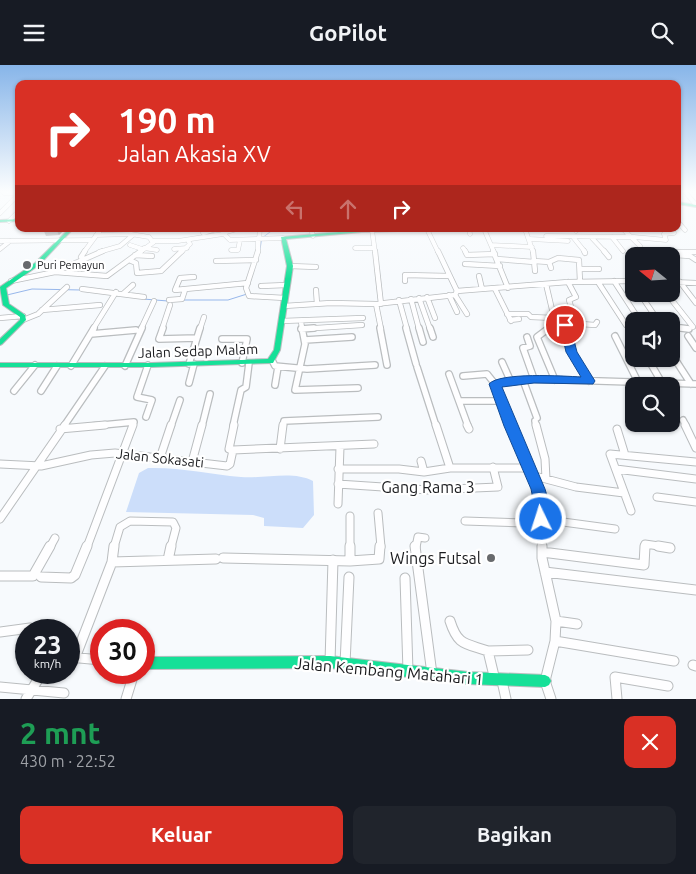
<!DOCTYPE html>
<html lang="id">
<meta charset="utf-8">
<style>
:root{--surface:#171b24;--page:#20242c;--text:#f1f3f6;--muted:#9ea1a6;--accent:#d93025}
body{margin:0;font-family:Ubuntu,sans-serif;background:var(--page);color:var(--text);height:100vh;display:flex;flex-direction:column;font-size:19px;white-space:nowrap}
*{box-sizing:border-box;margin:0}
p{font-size:16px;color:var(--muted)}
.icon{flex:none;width:28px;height:28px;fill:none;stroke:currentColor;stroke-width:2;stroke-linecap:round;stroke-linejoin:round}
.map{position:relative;height:634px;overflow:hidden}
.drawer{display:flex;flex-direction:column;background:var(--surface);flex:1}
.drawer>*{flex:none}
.top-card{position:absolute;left:15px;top:15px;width:666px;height:152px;border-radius:10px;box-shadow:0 1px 4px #0004;background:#d93025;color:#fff;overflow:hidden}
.needle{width:32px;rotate:288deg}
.fabs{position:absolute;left:625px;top:182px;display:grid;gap:10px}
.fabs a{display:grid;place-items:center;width:55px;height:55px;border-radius:10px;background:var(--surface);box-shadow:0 1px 4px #0004;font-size:25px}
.speed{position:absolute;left:15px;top:554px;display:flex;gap:10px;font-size:25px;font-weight:700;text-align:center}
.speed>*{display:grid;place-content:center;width:65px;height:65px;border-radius:50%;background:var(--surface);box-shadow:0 1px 4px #0004;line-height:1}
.speed small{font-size:12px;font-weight:400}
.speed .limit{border:8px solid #d22;background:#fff;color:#111}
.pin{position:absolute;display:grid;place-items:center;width:42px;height:42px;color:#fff;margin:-21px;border:2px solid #fff;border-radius:50%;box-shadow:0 1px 5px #0007}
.me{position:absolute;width:55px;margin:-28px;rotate:356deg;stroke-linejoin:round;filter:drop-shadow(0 0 4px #0008)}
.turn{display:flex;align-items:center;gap:18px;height:105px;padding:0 20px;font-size:22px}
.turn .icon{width:65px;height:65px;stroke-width:2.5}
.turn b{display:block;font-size:35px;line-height:42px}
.lanes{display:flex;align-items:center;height:48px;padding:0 20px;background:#0003;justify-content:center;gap:25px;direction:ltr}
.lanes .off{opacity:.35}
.round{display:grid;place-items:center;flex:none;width:52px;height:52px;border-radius:10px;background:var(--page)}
.headline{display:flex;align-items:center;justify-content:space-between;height:85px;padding:0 20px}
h1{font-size:30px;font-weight:700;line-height:38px;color:#1e9e55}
.cta{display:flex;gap:10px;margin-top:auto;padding:10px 20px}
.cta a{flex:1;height:58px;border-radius:10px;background:var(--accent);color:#fff;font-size:20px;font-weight:700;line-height:58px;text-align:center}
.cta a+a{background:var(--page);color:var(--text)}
header{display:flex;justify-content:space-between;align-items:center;height:65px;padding:0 20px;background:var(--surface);font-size:22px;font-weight:700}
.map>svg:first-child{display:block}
.green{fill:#ccdefa}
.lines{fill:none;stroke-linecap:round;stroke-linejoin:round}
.stream{stroke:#97b7eb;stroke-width:1}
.street-far4-casing{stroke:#babdbf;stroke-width:5}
.street-far3-casing{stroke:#babdbf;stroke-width:6}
.street-far2-casing{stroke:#babdbf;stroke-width:8}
.street-far1-casing{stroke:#babdbf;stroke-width:9}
.street-casing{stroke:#babdbf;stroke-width:11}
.fast-casing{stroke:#babdbf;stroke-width:2}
.street-far4{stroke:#fefeff;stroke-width:4}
.street-far3{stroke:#fefeff;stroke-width:4.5}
.street-far2{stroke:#fefeff;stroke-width:5.5}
.street-far1{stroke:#fefeff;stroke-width:7}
.street{stroke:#fefeff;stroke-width:9}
.fast{fill:#16e098;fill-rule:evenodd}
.wall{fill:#c1c3c5}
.shaded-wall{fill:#9d9fa0}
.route{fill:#1a73e8;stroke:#114b97}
.poi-dot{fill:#686a6d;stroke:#fff;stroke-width:2}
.labels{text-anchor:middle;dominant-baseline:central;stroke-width:4.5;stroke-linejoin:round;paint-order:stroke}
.far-poi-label{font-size:11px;fill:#1b1c1f;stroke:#fff;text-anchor:start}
.street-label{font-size:14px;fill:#1b1c1f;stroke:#fff}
.near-street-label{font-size:16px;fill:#1b1c1f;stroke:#fff}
.near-poi-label{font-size:16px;fill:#1b1c1f;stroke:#fff;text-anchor:end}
</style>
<header><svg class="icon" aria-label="menu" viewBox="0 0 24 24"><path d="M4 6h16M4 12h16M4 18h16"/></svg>GoPilot<svg class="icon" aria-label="search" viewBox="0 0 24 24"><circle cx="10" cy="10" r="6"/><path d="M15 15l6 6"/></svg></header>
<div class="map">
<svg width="696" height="634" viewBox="0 0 696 634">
<rect width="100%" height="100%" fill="#f7fafd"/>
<path class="green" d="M148,403C180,402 209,409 241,412C264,414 293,405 313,416L314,450L303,463L264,461V453L253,450L126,447L139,408Z"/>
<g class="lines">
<path class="stream" d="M260,184L262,173L274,164
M249,220L258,191
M7,230L32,224L81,225
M143,234L168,236
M183,235H228L247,229"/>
<defs>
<path id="street-far4" d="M4,128L19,129
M686,128L696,140
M0,148L19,129
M9,156L19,146
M678,157L685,165
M311,164L313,171
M427,164L438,187
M469,164L470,169
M484,164L494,187
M525,164L533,187
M575,164L576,166
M372,165L375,187
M624,165L640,181
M226,167L223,168L230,175L283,173
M226,167L237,164
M203,168L216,164
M96,170L131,169L149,172L152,176H178L223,169
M546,171L634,172L666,175L664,169L674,168L671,164
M573,172L585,187
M612,172L623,186
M592,173L605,187
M259,174L260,164
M530,174L568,176
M0,176L91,175
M130,180L142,184
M491,180L532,182
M144,183L157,185
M355,183H373
M463,183L466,187
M0,184L10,176
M174,184L187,183
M231,185H238L240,175
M84,187L101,164
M99,187L120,181L133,170
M140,187L154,177
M181,187L190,179L188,175
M258,187V174
M678,187H696"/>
<path id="street-far3" d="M258,186L246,223L249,231L285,233
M375,186L381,239
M438,186L457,226
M465,186L467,190L495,189
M493,186L508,223
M533,186L535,206
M584,186L585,188
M604,186L609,192
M678,187H696
M135,190L152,191
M659,191L660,189L690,191L696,195
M84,194L81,192L85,186
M497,194L534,197
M129,195L136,198L137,208L161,206L182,186
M216,196L256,195
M534,196L549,197L551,203
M549,197L558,193L579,195L580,217
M465,199L500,201
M290,201L316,202
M581,204H599
M55,207L107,211L141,186
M479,211L482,224
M194,212L180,213L175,225L248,218
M11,216L55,207L103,186
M405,216V210L449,211
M614,216L640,256
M568,217L576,232L569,235L576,259
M598,217L626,260
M671,217L696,218
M680,217L696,238
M261,221L287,220
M82,224L144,232
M495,224L511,256
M316,225L317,239
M123,229L133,220
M640,229L657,254
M667,229L693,262
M449,230L457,247
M455,230L467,249
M427,232L435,253
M419,233L430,264
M411,234L419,264
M169,235L182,234L185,225
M399,235L407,264
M376,239L381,264
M284,241L331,238L376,239L455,230L457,226L568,217L634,216
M42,245L100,240
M507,249H528L531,252L554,253L546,219
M0,253L23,251
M23,255L38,249L67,222
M510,255L519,254
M282,256L363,253
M301,256L302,264
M671,262L689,264
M93,264L116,227
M141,264L154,236
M162,264L170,240
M200,264L204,252
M301,264L362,260
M547,264L549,263
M567,264L566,258L595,260L597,257"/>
<path id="street-far2" d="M163,263L159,274L197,273
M302,263L305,279L295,325L358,323
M380,263L387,300
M406,263L416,299
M419,263L423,277
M430,263L433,272
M549,263L537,272L555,315
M567,263L572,287L589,316
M681,263L689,264
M301,264L314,263
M91,269L136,265
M615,271L638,317
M688,271L696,283
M527,272L530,281L523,283L534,314
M222,274H247L242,298
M305,275L352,272
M671,277V280
M671,288L691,319
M648,294L662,318
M272,295L275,301L307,304L375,300
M502,297L511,317
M189,299L200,263
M71,301L94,263
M125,301L142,263
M417,302L436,361
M449,309L468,361
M463,311L487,309L495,319L512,361
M523,315L537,353
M189,318L194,299
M495,319L534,314L696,319
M275,320L278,302
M14,326L35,300
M41,326L57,301
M459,336H502
M146,352L152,335L137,332L148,300
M683,355L686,361
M535,356L536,361
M64,361L105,301
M92,361L134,357L132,361
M171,361L180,335
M202,361L210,329
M233,361L241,325L246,322L249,298
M283,361L284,356L378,352"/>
<path id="street-far1" d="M436,360L450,403
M467,360L469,364
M511,360L541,434L542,482
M536,360L545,394L546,414
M685,360L696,383
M60,364L105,360
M617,364L625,390
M280,384L283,360
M233,385L229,384L234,360
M160,393L171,360
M421,396L424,407
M192,397L202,360
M0,399L41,401L91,390L115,388L227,401L230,399L233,385L374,379
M338,404H399L424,407L450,403H528
M616,404L696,414
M531,410L576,422L624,428
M338,419L428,425L498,422L493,402
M657,432L696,437
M338,439L340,382
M631,446L610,389L696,397
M378,448L381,482
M350,451V482
M0,454L65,360
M465,456L523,458L526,452L615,464
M50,482L55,473
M87,482L133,360
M114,482L120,462L130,456L173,457L176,463L171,482
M416,482L418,472L425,473
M645,482V479L666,482"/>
<path id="street" d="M350,481V496
M415,481L432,609
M542,481V493L556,556L555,576L545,616L551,634
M658,481L670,483
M542,487L644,500L645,481
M223,493L350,496L379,494L380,481
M168,495L171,481
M112,497L216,494
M545,507L696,525
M0,511H33L50,481
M41,512L71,513L75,510L87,481
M405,513L408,606
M450,556C458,581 465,578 488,586L495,615
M556,556L577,559
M0,567L30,563
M555,576L674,596
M488,586L528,585
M69,592L101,595
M75,593L112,497L114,481
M330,597L333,495
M345,599L349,512
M693,600L696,601
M502,616L506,634
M0,622L64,628
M26,634L42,608
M126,634L134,608
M617,634L615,612L668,621"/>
<path id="fast" d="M678,137L696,140V142L678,139Z
M19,154V156L0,157V155Z
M69,164H73L39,200L6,223L9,239L25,250L26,255L2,279L0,280V274L20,255V252L3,240L0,222L35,198Z
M390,164H435L433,165L362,167L286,174L293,201L280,285L273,298L151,302H0V298H151L268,294L274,285L287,201L281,172L362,165Z
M330,591L468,607L545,610L549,612L551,616L549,620L545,622L468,619L330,603L144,604V592Z"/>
</defs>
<use href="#street-far4" class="street-far4-casing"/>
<use href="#street-far3" class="street-far3-casing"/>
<use href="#street-far2" class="street-far2-casing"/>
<use href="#street-far1" class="street-far1-casing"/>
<use href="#street" class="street-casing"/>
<use href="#fast" class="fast-casing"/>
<use href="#street-far4" class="street-far4"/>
<use href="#street-far3" class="street-far3"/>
<use href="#street-far2" class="street-far2"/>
<use href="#street-far1" class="street-far1"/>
<use href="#street" class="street"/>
<use href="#fast" class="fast"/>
</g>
<path class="wall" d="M43,164H65L59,170L46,171Z"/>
<path class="shaded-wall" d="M56,164H65L59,170Z"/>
<linearGradient id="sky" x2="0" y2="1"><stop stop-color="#87b5e9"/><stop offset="0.59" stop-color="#fbfdfe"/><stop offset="1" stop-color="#fbfdfe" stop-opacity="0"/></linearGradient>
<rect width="696" height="214" fill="url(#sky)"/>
<path class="route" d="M565,257L570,260L577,287L595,316L593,319L534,318L502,322L545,424L548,434L549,454L547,459L541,461L536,459C531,449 534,435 531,424L504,361L489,319C499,307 564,311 581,312L566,287L560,260Z"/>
<g class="poi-dot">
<circle cx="27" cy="200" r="5"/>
<circle cx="491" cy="493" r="5"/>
</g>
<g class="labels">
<g class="far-poi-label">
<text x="37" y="200">Puri Pemayun</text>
</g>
<g class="street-label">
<text transform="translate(198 286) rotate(-2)">Jalan Sedap Malam</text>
<text transform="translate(160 393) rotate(6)">Jalan Sokasati</text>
</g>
<g class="near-street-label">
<text x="428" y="422">Gang Rama 3</text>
<text transform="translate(389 606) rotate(5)">Jalan Kembang Matahari 1</text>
</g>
<g class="near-poi-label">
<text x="481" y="493">Wings Futsal</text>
</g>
</g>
</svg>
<div class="fabs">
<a><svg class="needle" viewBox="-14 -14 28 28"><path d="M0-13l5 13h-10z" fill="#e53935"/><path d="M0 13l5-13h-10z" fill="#9ea1a6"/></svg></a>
<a><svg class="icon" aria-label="sound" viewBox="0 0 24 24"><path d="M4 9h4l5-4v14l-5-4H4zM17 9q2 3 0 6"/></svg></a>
<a><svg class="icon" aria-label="search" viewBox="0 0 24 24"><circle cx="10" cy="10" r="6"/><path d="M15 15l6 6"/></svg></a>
</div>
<div class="speed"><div>23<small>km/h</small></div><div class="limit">30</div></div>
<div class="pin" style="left:565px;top:260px;background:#d93025"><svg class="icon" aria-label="arrive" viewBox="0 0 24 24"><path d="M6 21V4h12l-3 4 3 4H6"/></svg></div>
<svg class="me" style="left:541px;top:454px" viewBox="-20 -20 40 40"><circle r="17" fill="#1a73e8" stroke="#fff" stroke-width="3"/><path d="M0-11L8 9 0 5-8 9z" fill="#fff"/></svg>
<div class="top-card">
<div class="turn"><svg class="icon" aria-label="right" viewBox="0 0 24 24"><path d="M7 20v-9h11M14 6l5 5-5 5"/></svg><div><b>190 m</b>Jalan Akasia XV</div></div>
<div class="lanes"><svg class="icon off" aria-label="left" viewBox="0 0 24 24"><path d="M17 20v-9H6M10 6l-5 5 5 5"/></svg><svg class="icon off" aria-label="ahead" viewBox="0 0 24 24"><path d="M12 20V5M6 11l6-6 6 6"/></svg><svg class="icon" aria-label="right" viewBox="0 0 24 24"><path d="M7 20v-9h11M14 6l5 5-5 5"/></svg></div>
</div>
</div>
<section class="drawer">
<div class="headline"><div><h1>2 mnt</h1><p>430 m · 22:52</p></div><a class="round" style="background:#d93025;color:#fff"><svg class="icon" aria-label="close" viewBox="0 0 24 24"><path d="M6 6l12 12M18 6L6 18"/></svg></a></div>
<div class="cta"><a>Keluar</a><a>Bagikan</a></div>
</section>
